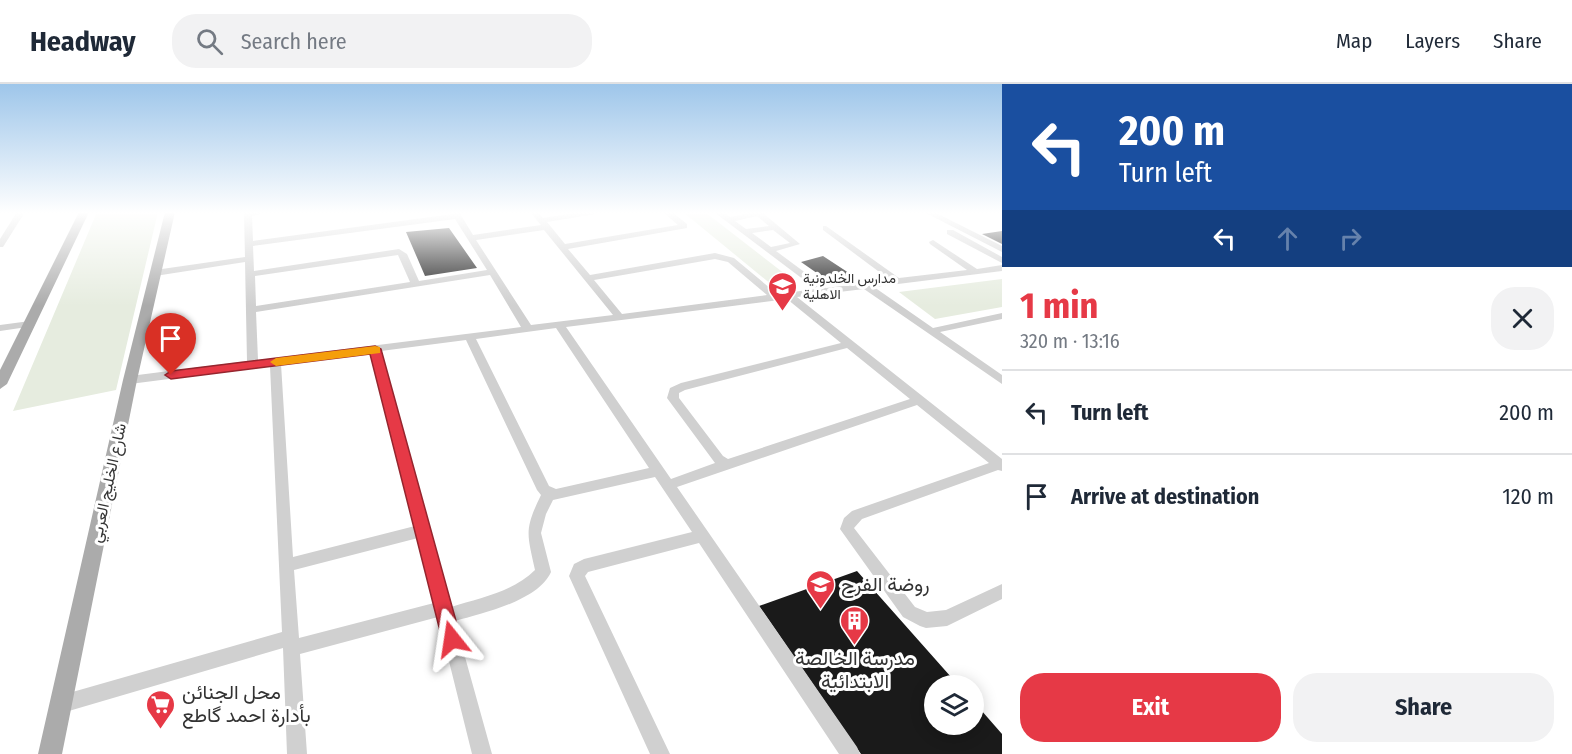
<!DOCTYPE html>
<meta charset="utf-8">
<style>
:root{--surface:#fff;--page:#f2f2f3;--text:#1f2937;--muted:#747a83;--line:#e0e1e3;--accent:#e63946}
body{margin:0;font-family:"Fira Sans Condensed",Vazirmatn,sans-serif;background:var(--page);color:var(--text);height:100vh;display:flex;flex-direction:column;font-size:22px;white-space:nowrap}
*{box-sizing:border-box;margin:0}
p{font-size:20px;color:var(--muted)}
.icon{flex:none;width:33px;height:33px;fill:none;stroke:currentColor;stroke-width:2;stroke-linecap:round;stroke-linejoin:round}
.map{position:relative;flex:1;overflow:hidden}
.side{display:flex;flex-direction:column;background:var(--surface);width:570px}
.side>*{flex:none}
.banner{background:#1a4fa0;color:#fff;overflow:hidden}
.tools{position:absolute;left:924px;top:591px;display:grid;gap:12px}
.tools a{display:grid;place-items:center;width:60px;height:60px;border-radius:50%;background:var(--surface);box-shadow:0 3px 15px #0003;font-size:30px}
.pin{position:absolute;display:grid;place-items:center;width:51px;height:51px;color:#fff;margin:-62px -26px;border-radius:50% 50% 50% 0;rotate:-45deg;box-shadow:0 0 6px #0007}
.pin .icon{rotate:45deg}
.me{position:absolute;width:66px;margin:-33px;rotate:345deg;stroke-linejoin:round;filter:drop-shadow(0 0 4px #0008)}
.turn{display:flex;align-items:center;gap:21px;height:126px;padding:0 18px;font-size:27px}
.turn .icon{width:78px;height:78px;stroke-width:2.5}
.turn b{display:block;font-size:42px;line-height:51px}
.lanes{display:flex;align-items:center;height:57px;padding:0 18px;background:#0003;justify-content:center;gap:30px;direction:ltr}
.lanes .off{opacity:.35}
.round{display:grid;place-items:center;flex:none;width:63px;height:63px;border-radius:24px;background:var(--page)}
.overview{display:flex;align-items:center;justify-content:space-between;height:102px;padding:0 18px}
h1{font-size:36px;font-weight:700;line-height:45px;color:var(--accent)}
.cta{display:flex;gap:12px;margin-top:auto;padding:12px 18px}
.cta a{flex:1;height:69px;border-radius:24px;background:var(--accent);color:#fff;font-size:24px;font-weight:700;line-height:69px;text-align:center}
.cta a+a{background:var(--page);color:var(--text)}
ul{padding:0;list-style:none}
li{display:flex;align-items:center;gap:18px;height:84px;padding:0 18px;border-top:2px solid var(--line)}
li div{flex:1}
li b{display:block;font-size:22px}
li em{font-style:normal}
header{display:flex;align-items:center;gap:36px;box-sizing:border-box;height:84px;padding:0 30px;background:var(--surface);border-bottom:2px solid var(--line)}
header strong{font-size:28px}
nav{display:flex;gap:33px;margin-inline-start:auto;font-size:21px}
.search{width:420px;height:54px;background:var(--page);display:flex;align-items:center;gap:15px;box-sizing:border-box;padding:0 21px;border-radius:24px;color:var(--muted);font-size:22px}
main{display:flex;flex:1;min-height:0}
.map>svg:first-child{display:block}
.green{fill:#e6ecdf}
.building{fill:#1a1a1a}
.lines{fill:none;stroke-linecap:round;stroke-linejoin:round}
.minor{fill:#d0d0d0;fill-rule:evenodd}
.major{fill:#ababab;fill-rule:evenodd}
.route{fill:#e63946;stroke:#96252e;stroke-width:1.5}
.slow{fill:#f59e0b}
.labels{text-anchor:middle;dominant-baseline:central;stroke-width:6;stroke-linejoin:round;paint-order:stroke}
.far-poi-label{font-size:14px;fill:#333;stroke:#fff;text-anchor:start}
.street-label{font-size:16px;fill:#333;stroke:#fff}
.near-poi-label{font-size:20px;fill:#333;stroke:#fff;text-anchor:start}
</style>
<header>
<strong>Headway</strong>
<div class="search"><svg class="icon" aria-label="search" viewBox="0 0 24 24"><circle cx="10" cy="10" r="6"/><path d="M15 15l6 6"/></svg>Search here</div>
<nav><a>Map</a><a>Layers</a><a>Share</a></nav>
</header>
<main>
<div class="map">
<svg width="1002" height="670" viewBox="0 0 1002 670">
<rect width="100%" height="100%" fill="#fff"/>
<path class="green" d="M97,128H158L116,306L13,327Z
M683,128H705L794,197L772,201Z
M1002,195V223L935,235L899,208Z"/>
<path class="building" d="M449,144L477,184L425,192L406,148Z
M1002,147V160L982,150Z
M823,172L852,191L824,194L801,178Z
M857,487L959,602H934V640H974V618L1002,650V670H861L759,522Z"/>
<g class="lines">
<path class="minor" d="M17,128H25L3,163H0V155Z
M244,128H268L252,132L253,157L453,130L451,128H459L473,151L541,141L530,128H538L543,134L581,128H599L595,130L547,138L565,160L678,141L663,128H672L687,140V144L568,165L590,191L715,169L734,174L777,210L816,205L714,128H723L730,133L755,128H769L764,130L800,160L776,167L826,204L890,196L823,146V142H826L899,194L967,186L930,160L929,158L933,156L977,185L1002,181V187L874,203L933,244L1002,229V235L940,248L1002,291V300L864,205L797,213L1002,375V387L998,386L862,435L854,444L915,523L927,528L946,526L1002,500V515L947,542L926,544L920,542L903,533L840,445L844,434L852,427L989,379L917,321L677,403L857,663L860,670H839L699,459L588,488L585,492L670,670H650L569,492L574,480L584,475L692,448L655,393L553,416L546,430L541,449L551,488C538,517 483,529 455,537L492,670H472L438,533L300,570L307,670H287L283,564L62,629L56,626L53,620L56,614L62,611L282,548L270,282L130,300L124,296L130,292L247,277L245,178L155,192L151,189L155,186L245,173ZM757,132L769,142L746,145L735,137ZM455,135L487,186L419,197L407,170L399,165L254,187L253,162ZM544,146L613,231L531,241L476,156ZM773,146L790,159L771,163L752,149ZM398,171L410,198L256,222L255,192ZM715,175L728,178L767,211L622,230L594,196ZM490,191L521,243L258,276L256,228ZM787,215L841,259L681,299L670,304L667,314L715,379L671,395L566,243ZM556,244L649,384L556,405L549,402L476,255ZM466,256L537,406L541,411C524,446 527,449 535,486C513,508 480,514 451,523L381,267ZM847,264L910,315L728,375L723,372L679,314V309L685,306ZM371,268L415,442L293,473L281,280ZM418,454L434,519L299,554L294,486Z
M924,128H934L1002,162V168Z
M947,146H953L1002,173V179L947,150Z
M30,237L35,240L34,242L0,247V241Z"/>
<path class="major" d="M79,128H89L7,300L0,305V286Z
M165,128H175L137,296L62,670H38L123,296Z"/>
</g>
<linearGradient id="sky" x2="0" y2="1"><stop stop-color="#9ec6ea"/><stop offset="0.58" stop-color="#fff"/><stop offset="1" stop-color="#fff" stop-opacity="0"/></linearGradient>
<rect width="1002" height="222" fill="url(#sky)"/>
<path class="route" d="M375,262L381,265L461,555L459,562L452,565L445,562L442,555L370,270L171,295L165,291L171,287Z"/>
<path class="slow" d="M375,262L380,263V269L276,282L270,278L276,274Z"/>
<defs>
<symbol id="school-pin" viewBox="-11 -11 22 30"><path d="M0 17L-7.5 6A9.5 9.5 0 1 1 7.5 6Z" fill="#e63946" stroke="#fff"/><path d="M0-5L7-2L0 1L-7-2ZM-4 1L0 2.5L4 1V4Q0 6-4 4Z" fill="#fff"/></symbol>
<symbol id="building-pin" viewBox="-11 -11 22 30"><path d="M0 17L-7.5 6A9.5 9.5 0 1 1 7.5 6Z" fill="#e63946" stroke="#fff"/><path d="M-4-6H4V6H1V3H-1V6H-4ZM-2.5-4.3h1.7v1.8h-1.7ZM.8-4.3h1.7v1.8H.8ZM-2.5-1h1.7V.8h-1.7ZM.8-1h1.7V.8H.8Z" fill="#fff"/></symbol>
<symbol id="supermarket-pin" viewBox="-11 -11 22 30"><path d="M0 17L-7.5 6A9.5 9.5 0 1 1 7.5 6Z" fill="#e63946" stroke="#fff"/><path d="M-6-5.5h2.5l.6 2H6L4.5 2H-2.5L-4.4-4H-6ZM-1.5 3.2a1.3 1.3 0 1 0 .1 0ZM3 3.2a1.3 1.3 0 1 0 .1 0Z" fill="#fff"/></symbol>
</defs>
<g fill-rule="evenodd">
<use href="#school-pin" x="766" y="186" width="33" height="45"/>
<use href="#school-pin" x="804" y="484" width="33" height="45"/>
<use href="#building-pin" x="838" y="520" width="33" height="45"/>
<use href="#supermarket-pin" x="144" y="604" width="33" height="45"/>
</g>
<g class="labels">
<g class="far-poi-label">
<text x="803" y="194">مدارس الخلدونية<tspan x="803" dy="16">الاهلية</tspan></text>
</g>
<g class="street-label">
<text transform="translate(108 399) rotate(-78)">شارع الخليج العربي</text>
</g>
<g class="near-poi-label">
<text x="841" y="500">روضة الفرح</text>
<text x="855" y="574" text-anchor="middle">مدرسة الخالصة<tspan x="855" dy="23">الابتدائية</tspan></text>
<text x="182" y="608">محل الجنائن<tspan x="182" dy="23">بأدارة احمد گاطع</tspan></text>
</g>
</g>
</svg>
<div class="tools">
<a><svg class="icon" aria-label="layers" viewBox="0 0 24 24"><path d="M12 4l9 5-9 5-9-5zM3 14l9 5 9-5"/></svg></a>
</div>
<div class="pin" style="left:171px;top:291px;background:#d93025"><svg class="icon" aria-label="arrive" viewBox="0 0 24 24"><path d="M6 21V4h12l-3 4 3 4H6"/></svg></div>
<svg class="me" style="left:452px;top:555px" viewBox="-20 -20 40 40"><path d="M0-17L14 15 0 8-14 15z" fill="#e63946" stroke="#fff" stroke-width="4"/></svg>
</div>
<section class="side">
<div class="banner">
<div class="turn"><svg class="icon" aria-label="left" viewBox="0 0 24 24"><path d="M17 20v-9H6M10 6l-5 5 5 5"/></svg><div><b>200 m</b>Turn left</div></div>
<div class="lanes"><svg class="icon" aria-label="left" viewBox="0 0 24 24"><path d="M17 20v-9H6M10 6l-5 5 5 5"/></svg><svg class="icon off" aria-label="ahead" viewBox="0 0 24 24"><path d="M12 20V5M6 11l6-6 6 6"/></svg><svg class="icon off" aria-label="right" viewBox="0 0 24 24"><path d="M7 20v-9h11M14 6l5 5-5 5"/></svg></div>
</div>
<div class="overview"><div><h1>1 min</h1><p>320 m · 13:16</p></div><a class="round"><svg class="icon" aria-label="close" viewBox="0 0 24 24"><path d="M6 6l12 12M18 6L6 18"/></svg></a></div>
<ul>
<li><svg class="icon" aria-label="left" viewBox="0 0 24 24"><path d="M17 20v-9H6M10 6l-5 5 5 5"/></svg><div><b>Turn left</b></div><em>200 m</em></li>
<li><svg class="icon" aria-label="arrive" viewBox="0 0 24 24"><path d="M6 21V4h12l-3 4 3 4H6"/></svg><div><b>Arrive at destination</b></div><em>120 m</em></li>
</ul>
<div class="cta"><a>Exit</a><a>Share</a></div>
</section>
</main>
